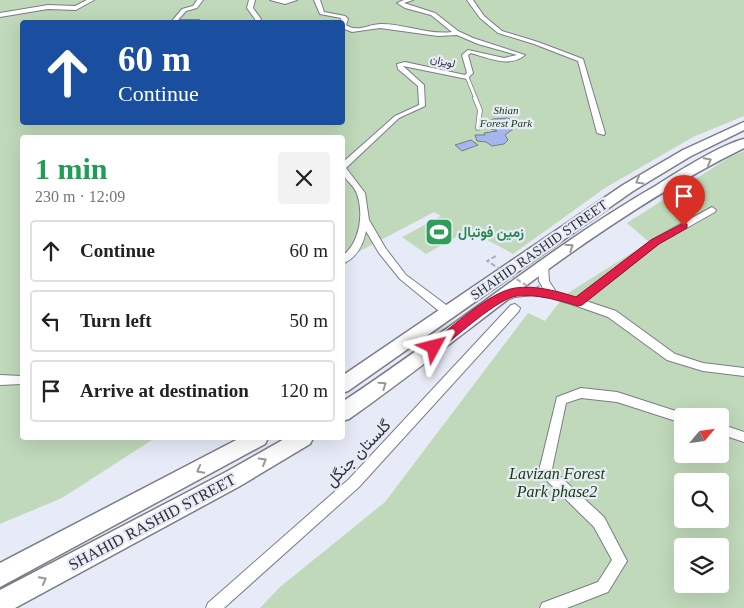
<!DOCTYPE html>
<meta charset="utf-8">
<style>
:root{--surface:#fff;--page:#f2f2f2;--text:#222;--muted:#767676;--line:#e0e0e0}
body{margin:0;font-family:"Times New Roman",Vazirmatn,serif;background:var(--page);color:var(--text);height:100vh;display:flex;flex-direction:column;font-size:19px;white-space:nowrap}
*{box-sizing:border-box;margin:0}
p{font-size:16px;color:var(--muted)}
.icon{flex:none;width:28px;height:28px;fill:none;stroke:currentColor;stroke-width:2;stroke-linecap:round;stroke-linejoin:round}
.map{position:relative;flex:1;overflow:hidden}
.drawer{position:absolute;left:20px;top:135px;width:325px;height:305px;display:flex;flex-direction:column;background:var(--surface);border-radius:5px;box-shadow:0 5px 20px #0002}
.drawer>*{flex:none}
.top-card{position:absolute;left:20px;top:20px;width:325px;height:105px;border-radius:5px;box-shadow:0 5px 20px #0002;background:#1a4fa0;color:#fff;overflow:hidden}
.needle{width:32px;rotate:61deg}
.tools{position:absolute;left:674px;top:408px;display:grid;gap:10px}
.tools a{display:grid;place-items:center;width:55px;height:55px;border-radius:5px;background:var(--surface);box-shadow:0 5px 20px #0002;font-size:25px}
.pin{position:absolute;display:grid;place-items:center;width:42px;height:42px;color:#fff;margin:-51px -21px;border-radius:50% 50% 50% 0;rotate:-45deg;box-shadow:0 0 5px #0007}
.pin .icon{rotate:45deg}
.me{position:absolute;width:55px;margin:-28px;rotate:52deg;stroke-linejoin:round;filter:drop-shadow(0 0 4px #0008)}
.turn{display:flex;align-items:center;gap:18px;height:105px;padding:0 15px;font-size:22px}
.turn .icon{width:65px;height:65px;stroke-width:2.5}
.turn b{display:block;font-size:35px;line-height:42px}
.round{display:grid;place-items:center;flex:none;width:52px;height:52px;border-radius:5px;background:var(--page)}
.summary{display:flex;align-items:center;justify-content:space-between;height:85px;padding:0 15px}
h1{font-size:30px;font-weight:800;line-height:38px;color:#1e9e55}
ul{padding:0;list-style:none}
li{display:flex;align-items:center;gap:15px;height:62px;margin:0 10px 8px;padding:0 5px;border:2px solid var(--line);border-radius:5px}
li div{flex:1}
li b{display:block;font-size:19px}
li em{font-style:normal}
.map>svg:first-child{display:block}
.green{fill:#c0d9ba;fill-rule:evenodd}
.building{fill:#a5b6ec;stroke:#777b85}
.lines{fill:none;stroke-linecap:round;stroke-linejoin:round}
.lane-far1-casing{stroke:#7a7d88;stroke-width:4.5}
.lane-casing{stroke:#7a7d88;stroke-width:5.5}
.street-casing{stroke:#7a7d88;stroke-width:2}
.primary-casing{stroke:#7a7d88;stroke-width:3}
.lane-far1{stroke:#fff;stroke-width:3}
.lane{stroke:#fff;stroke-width:4}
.street{fill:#fff;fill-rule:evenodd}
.primary{fill:#fff;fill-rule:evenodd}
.path-bridge{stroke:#abaeb8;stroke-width:2;stroke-dasharray:5 2.5;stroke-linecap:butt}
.oneway{stroke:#98989a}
.route{fill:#e11d48;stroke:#92132f}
.labels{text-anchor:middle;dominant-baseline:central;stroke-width:4.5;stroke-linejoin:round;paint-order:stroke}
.far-street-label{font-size:11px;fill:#303136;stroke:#e7ebf7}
.far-park-label{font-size:11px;font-style:italic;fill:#143a09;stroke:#e7ebf7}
.leisure-label{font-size:14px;font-weight:bold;fill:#27864d;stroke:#e7ebf7;text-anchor:start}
.street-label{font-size:14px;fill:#303136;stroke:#e7ebf7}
.near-street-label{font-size:16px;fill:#303136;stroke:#e7ebf7}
.near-park-label{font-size:16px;font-style:italic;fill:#143a09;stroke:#e7ebf7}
</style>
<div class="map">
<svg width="744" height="608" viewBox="0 0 744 608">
<rect width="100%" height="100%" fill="#e7ebf7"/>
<path class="green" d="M0,0H744V116L693,137L605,188L513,254L469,230L426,254L402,237L441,216L434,212L343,260L342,138H22V438H155L62,498L0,524ZM22,22H342V122H22Z
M744,151V608H260L280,587L385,502L528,313L545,321L565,295L649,242L627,223L730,157ZM682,416H720V454H682ZM682,481H720V519H682ZM682,546H720V584H682Z"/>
<path class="building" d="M507,118L521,123L505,135L508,140L504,144L492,146L486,142L477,141L475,135H485L484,133L497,131L491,129L494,126L487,123L493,119Z
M471,140L478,145L462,151L455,145Z"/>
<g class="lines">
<defs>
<path id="lane-far1" d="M467,77L476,99"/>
<path id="lane" d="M475,98L480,110L478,128"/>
<path id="street" d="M87,0H94L76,10L48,9L0,17V13L48,5L75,6Z
M197,0H203L197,8L186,11L178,20H199L201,22H173L172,21L182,9L193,6Z
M249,0H255L253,8L261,19L259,22H255V19L247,8Z
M270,0H297L285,4Z
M314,0H320L324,12L345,16L348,19L346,25C357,33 369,24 381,24C405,24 428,35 452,32L431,15L405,8L397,3L404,0H413L404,3L435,13L458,31L473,38L525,55C510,68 488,58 471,53L468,55L473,73L467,79L403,66L424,85L425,106L399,118L346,168L365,193L369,220L386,249L406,275L453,310L454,313L453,316H445L400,279L379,253L366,231C363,245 357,258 342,264V256C360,243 364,214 357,194C352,180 342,183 342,163L395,116L419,105L418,86L398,69L397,64L405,62L465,75L467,73L462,55L468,50L504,58L517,55L478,44L457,35L438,36L380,28L352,32L342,28L341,18L320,14Z
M467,0H473L484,16L502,31L538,42L583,59L605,133L604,135L597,133L578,61L534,44L498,33L480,18Z
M712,207L716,210L715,212L658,244L586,301L616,311L675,354L703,363L744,368V376L703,371L667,360L608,317L574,305L551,298L533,295L515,297L506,300L501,296L503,293L524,288L544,290L539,281L538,265L543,262L548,265L549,281L556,292L576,298L652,240Z
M515,304L520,308L519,311L359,487L224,608H206L208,603L349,479L511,305Z
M0,375L22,376V384L0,385Z
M581,388L617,392L682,413L687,416H682V423L617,402L581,398L566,403L552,469L604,517L627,561L608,592L567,608H540L542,603L598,582L612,560L594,527L541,475L539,471L557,397Z
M720,424L744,432V442L720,434Z"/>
<path id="primary" d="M744,122V130L691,156L633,191L348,391L342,393V376L623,185L683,150Z
M744,139V148C677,181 615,221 554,265C485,315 419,370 349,419L342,421V402C449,332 546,249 657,185C679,171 720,145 744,139Z
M240,438H268L265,444L0,587V563Z
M286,438H313L310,444L240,486L15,608H0V590L226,472Z"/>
</defs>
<use href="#lane-far1" class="lane-far1-casing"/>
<use href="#lane" class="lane-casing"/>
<use href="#street" class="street-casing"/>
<use href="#primary" class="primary-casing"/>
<use href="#lane-far1" class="lane-far1"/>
<use href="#lane" class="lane"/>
<use href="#street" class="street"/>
<use href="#primary" class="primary"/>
<path class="path-bridge" d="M496,256L487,261L534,290L541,284"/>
</g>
<defs><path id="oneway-chevron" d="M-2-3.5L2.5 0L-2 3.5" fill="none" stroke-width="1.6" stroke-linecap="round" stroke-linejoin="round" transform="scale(1.25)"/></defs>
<g class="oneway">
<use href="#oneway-chevron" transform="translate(708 161) rotate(-28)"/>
<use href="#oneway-chevron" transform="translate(639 181) rotate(150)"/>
<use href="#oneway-chevron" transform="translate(570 247) rotate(-33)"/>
<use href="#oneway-chevron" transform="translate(383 385) rotate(-35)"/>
<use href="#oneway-chevron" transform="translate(263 461) rotate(-30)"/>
<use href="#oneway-chevron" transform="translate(200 470) rotate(152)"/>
<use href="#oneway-chevron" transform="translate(43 580) rotate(-28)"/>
</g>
<path class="route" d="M684,223L687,224V228L659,244L582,305L578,306C558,300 538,294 517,296C498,298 456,337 439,350H430L428,347L430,344C451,328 489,292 515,288C535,285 557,291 576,297L651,240Z"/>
<defs>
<symbol id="stadium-square" viewBox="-11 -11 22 22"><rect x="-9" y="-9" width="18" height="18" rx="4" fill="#2e9e5b" stroke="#e7ebf7"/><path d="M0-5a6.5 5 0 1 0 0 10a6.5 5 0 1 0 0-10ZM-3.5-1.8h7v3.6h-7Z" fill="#fff"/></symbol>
</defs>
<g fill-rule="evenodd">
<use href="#stadium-square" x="423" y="216" width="32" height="32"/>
</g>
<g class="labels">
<g class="far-street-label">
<text transform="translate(443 61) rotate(13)">لویزان</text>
</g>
<g class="far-park-label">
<text x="506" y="110">Shian<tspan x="506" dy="13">Forest Park</tspan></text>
</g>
<g class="leisure-label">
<text x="458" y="232">زمین فوتبال</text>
</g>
<g class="street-label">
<text transform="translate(539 250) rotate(-35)">SHAHID RASHID STREET</text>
</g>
<g class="near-street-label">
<text transform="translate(358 453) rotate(-46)">گلستان جنگل</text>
<text transform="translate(152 522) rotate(-28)">SHAHID RASHID STREET</text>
</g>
<g class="near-park-label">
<text x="557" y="473">Lavizan Forest<tspan x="557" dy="18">Park phase2</tspan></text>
</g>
</g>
</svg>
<div class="tools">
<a><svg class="needle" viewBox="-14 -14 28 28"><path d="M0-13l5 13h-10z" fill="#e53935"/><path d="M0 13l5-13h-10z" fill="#767676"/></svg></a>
<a><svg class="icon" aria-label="search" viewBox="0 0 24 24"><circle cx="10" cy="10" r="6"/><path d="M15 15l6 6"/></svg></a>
<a><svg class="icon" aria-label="layers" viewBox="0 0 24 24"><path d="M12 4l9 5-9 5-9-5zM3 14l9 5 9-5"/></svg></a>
</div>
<div class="pin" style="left:684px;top:226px;background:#d93025"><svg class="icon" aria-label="arrive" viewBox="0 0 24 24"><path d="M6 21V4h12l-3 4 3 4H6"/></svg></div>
<svg class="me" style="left:434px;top:347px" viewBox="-20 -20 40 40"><path d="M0-17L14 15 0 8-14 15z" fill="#e11d48" stroke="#fff" stroke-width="4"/></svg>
<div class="top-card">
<div class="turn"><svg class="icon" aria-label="ahead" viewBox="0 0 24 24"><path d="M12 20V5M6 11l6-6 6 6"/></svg><div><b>60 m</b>Continue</div></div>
</div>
<section class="drawer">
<div class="summary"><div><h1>1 min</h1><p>230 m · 12:09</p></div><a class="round"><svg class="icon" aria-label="close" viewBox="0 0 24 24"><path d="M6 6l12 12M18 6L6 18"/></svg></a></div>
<ul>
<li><svg class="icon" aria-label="ahead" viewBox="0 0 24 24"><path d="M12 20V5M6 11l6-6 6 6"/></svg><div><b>Continue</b></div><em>60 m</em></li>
<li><svg class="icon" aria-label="left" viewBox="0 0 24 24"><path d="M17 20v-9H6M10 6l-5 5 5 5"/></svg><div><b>Turn left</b></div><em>50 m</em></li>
<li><svg class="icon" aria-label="arrive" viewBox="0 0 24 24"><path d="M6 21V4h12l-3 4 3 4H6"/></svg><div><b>Arrive at destination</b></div><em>120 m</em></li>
</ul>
</section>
</div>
